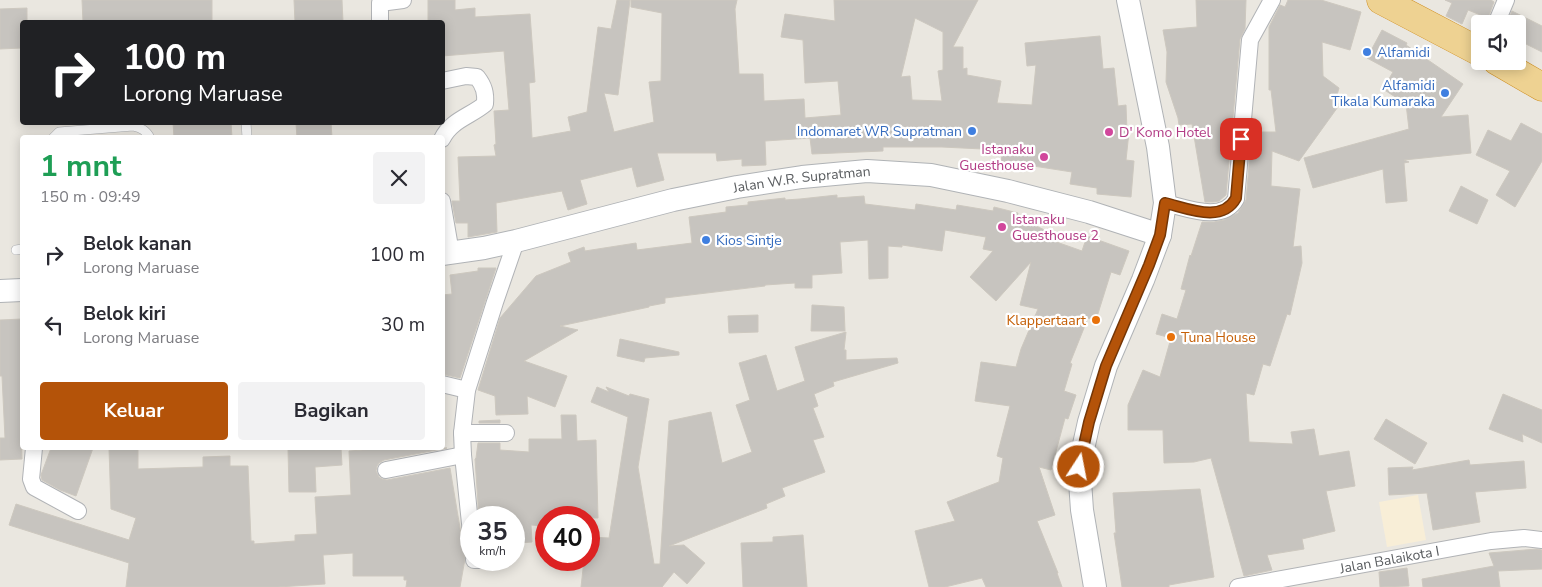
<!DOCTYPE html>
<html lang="id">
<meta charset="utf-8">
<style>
:root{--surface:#fff;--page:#f2f2f3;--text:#2b2b33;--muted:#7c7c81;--accent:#b45309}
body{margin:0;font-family:"Nunito Sans",sans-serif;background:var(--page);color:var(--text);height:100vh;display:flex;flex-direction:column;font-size:19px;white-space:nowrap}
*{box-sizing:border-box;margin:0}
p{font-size:16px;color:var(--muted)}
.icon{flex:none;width:28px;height:28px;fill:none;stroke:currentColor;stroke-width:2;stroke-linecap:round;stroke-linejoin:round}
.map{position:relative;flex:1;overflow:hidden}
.details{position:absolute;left:20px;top:135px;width:425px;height:315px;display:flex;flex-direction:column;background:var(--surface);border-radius:5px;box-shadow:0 2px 12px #0003}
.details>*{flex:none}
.banner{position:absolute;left:20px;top:20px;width:425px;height:105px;border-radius:5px;box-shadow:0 2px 12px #0003;background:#202124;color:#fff;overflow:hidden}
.fabs{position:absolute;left:1471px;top:15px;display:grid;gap:10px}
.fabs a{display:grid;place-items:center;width:55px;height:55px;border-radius:5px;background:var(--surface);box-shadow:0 2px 12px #0003;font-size:25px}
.speed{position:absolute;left:460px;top:506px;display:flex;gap:10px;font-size:25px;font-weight:700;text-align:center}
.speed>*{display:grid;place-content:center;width:65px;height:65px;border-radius:50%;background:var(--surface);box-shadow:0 2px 12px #0003;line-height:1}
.speed small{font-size:12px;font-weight:400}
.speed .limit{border:8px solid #d22;background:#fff;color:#111}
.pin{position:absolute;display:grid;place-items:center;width:42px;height:42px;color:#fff;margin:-21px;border-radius:10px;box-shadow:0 2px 8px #0006}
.me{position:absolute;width:55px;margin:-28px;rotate:11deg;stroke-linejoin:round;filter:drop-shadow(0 0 4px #0008)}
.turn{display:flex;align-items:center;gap:18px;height:105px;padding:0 20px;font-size:22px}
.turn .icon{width:65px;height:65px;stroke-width:2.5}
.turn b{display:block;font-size:35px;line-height:42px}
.round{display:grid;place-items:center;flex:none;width:52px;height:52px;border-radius:5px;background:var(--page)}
.headline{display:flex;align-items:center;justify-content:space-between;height:85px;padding:0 20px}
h1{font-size:30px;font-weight:700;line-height:38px;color:#1e9e55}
.action{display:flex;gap:10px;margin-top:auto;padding:10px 20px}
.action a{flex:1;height:58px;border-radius:5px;background:var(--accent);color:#fff;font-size:20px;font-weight:700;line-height:58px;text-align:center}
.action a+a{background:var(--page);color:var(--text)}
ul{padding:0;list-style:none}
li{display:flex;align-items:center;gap:15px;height:70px;padding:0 20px}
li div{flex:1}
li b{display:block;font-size:19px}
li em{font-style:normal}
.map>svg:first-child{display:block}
.commercial{fill:#f8eed7}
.building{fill:#c7c4bf;stroke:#cdc8bf;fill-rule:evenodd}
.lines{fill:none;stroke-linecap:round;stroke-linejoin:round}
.lane-casing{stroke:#b1b3b6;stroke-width:10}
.street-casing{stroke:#b1b3b6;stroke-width:18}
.secondary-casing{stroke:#b0b3b6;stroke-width:24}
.highway-casing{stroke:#ce8c1c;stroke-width:29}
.lane{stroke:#fff;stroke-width:9}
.street{stroke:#fff;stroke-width:16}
.secondary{stroke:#fff;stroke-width:22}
.highway{stroke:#eed292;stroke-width:28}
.route-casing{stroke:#753606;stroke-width:12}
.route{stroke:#b45309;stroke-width:9}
.shop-dot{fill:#3f7fe0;stroke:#fff;stroke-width:2}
.hotel-dot{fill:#d1479c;stroke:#fff;stroke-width:2}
.food-dot{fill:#e8710a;stroke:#fff;stroke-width:2}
.labels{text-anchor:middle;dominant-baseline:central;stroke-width:4.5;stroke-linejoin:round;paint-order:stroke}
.shop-label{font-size:14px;fill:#366cbe;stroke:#fff;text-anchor:start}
.hotel-label{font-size:14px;fill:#b23c85;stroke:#fff;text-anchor:start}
.street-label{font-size:14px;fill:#595c5f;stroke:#fff}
.food-label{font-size:14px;fill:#c56008;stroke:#fff;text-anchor:end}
</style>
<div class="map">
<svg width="1542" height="587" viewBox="0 0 1542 587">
<rect width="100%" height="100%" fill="#eae7e0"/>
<path class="commercial" d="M1418,495L1426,540L1387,547L1379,502Z"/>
<path class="building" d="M82,0H212V22H83Z
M294,0H342L343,22H295Z
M428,0H455V10L475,8V17L530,14L535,82L529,83L532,138L571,131L568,117L587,112L598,27L611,29L617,0H630L618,95L604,93L614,132L654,122L649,82L661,81L662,13L631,7V0H737L735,9L739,74H763L764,101L804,99L805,118L841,115L838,81L805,83L803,40L781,37L785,14L835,21L834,0H978L953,47H963V69L967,68V75L1001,81L997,103L1032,105L1036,65L1027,66L1025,43L1100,36L1103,69L1114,68L1118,106L1126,105L1127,132H1129L1126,160L1134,161L1131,197L1097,194V188L1070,184L1072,172L1001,161L1003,150L942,147H883V151L812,154L810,138L765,141L766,165L742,166V159L717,161L716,153H657L664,180L637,187L632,167L580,180L587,204L568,210L562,191L496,203L497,232L468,237V223H456L452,201H460L458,157L496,156L494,145L496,144L494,111L509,110L504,51L442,56V22H428ZM915,18L943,32V70L938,71L942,101L912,100L910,76L901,77Z
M1196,0H1246L1245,29L1240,39L1226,195L1219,201L1213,202H1205L1192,124L1179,125L1178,118L1166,82L1167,52L1163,30L1197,27Z
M1288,0H1321L1361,12L1350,50L1322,42L1323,76L1339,88L1335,102L1340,104L1299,161L1272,151L1271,186L1300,189L1293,247L1301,246L1302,263L1290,315L1287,314L1270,366L1263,364L1254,395L1246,393L1249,442L1293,444L1291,432L1314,429L1319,456L1349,451L1355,486L1326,491L1335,531L1302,539L1304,549L1267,555L1272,570L1244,576L1211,458L1194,462L1164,463L1163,430H1128V405L1143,370L1160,377L1171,338L1156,334L1162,314L1177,319L1186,290L1181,289L1190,255L1191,256L1202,222H1214L1224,220L1238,213L1246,200L1252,132H1276L1271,90H1269V27L1280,5L1285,7Z
M1445,0H1491L1494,2L1488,18L1468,10L1462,24L1446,16L1452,3Z
M27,8V22H22V48L0,49V9Z
M1512,11L1542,26V52L1518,40V24H1507Z
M1382,30L1407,43L1406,45L1463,84L1441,117L1468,115L1471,153L1404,160L1409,162L1404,163L1407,201L1386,203L1383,169L1313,188L1304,158L1409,129L1406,104L1383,89L1393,72L1367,58Z
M173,122H231L232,138H174Z
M331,122L332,138H297L296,123Z
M1521,123L1542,134V161L1515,207L1496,195L1510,171L1476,155L1488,130L1511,141Z
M1461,186L1488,200L1477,224L1449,211Z
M837,195V198L864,196L865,204L915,210L916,204L956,210L957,205L993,211L994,207L1018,213L1017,217L1051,233L1048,239L1082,251L1087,236L1129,251L1120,275L1111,272L1096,320L1088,318L1070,363L1072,364L1064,391L1076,395L1068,419L1065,418L1051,470L1039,467L1055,515L1037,521L1058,573H1057L1062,587H986L982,578L945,587H929L915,531L955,521L947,502L999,482L1003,458L997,456L1010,406L975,401L981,362L1016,367L1021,349L1038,309L1020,305L1031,262L996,301L970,277L993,251L983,249L986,237L945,230L942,251L902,245V247L888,246V278L869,279L868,240L840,242L842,273L812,275V288H795V283L765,285V286L665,298V303L649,306V307L560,326L578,330L524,361L567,376L555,407L527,396L528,414L496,415L495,396L478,390L500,318L536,276L571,262L568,253L584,247L585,251L636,243L637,250L692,243L689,217L726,212V207L748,205V202L785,198V200L800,199Z
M478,268H496L460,378L442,374V295L452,294L450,275L478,271Z
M812,305L844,307L845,331H811Z
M758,315V332L729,333L728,316Z
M22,319V420L21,421L22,459L0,460V438H5L2,376H0V320Z
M846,332L844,350H846V360L897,358L898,363L833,382L834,386L814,394L818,406L813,408L824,437L813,440L825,472L782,488L785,496L766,504L767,508L669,546L684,545L705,563L687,584L674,572L662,587H581L584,560H589V537L609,538L628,417L591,402L597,387L609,392L606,387L629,396L630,394L649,399L638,467L654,564H660L669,421L711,412L722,463L752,452L736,405L750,400L739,363L766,355L777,391L805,381L795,347Z
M620,339L679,352V355L645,358L644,362L617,356Z
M1503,394L1542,410V443L1522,434L1523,442L1489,429Z
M561,415H576L577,441L596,440L598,518H546V526L531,525L532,542L517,543L515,518H479L475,459L476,458L478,443H500V450L529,452V439H562Z
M1386,419L1427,443L1415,464L1374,439Z
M500,420V423H479V421Z
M51,448H93L76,496L60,490L42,480L41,475Z
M109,448H138V469L203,467V457L230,456V466H248L251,541H254V544L295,541V535L317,534L315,497L351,495L349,451L389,448H447L384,460L379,463L377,466L376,471L379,477L382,479L387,480L450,468L461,534L464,541L468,542L460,587H406L407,580H404V576H353V553L323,555L325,584L278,587H126L129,563L9,525L16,504L129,540L136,518L111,509Z
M288,448H315V450L341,448L342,465L315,467L316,492H289Z
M1469,460L1470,465L1524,461L1526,488L1475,492L1480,522L1433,530L1427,493L1389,495L1388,468L1413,467L1412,470Z
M1200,489L1214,577L1169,585V587H1122L1114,533H1116L1113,493Z
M803,535L807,587H743L741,543L773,542V537Z
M1537,549L1542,550V569L1498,571L1500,587H1423L1422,579L1494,566L1489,553Z
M1407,568L1409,586L1380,587L1379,572Z"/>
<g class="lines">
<defs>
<path id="lane" d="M246,122L247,138
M53,138L59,132L133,126C141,128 146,130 150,138
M16,250L22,249"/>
<g id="street">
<path d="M380,22V3L403,0"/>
<path d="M1496,24L1506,0"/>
<path d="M442,81L466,76L477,77C484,86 486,93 485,104C471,116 451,120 442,139"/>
<path d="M442,201L451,253"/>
<path d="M1165,203C1187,208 1223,223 1236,199L1250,40L1272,0"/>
<path d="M442,384L467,390"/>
<path d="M462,433H506"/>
<path d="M34,448L31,479L34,487L78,511"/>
<path d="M386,470L463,455"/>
<path d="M471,533L463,455L462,433L467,390L495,302L516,241"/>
<path d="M474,560H483"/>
<path id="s1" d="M1238,587L1491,541L1524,538L1542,540"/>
</g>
<g id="secondary">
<path id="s2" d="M442,254L484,248L516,241L673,200L737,187L802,177L867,171L931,175L1008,191L1089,212L1160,235"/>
<path d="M0,291L22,290"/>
<path d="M1095,587L1082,510L1079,467L1089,422L1106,366L1143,280L1160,235L1165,203L1158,147L1128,0"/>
</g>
<path id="highway" d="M1381,0L1480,52
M1497,61L1542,87"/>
</defs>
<use href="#lane" class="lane-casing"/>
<use href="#street" class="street-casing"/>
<use href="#secondary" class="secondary-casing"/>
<use href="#highway" class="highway-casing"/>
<use href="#lane" class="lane"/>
<use href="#street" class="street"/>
<use href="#secondary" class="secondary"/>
<use href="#highway" class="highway"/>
</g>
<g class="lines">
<defs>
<path id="route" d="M1079,467L1089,422L1106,366L1149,265L1160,235L1165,203C1187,208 1222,224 1236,198L1241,139"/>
</defs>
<use href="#route" class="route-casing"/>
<use href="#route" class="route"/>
</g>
<g class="shop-dot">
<circle cx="1367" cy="52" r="5"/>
<circle cx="1445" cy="93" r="5"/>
<circle cx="972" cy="131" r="5"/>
<circle cx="706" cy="240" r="5"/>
</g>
<g class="hotel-dot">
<circle cx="1109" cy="132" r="5"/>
<circle cx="1044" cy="157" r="5"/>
<circle cx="1002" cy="227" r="5"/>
</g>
<g class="food-dot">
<circle cx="1096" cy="320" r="5"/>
<circle cx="1171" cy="337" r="5"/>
</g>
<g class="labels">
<g class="shop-label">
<text x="1377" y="52">Alfamidi</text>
<text x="1435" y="85" text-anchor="end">Alfamidi<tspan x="1435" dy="16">Tikala Kumaraka</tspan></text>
<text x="962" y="131" text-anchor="end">Indomaret WR Supratman</text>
<text x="716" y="240">Kios Sintje</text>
</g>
<g class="hotel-label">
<text x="1119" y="132">D' Komo Hotel</text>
<text x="1034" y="149" text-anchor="end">Istanaku<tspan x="1034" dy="16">Guesthouse</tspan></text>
<text x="1012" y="219">Istanaku<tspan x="1012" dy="16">Guesthouse 2</tspan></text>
</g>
<g class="street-label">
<text stroke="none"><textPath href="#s2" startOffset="368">Jalan W.R. Supratman</textPath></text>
<text stroke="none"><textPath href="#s1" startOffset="154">Jalan Balaikota I</textPath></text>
</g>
<g class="food-label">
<text x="1086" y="320">Klappertaart</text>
<text x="1181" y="337" text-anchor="start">Tuna House</text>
</g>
</g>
</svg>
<div class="fabs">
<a><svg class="icon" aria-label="sound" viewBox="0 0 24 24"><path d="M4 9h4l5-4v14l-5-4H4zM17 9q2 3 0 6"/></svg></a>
</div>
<div class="speed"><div>35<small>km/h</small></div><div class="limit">40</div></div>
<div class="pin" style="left:1241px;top:139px;background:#d93025"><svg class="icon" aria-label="arrive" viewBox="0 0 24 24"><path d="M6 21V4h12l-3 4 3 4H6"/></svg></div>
<svg class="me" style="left:1079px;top:467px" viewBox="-20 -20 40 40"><circle r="17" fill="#b45309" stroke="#fff" stroke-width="3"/><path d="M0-11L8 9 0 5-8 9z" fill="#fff"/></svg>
<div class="banner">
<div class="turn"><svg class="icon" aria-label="right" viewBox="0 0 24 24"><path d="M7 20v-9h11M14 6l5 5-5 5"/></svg><div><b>100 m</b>Lorong Maruase</div></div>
</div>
<section class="details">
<div class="headline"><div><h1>1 mnt</h1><p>150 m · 09:49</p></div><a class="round"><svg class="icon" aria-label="close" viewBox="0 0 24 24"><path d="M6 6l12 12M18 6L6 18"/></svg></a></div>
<ul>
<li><svg class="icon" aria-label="right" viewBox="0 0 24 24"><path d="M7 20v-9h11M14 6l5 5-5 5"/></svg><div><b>Belok kanan</b><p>Lorong Maruase</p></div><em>100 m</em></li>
<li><svg class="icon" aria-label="left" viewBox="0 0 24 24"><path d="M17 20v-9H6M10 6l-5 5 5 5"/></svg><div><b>Belok kiri</b><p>Lorong Maruase</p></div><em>30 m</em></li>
</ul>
<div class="action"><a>Keluar</a><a>Bagikan</a></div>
</section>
</div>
